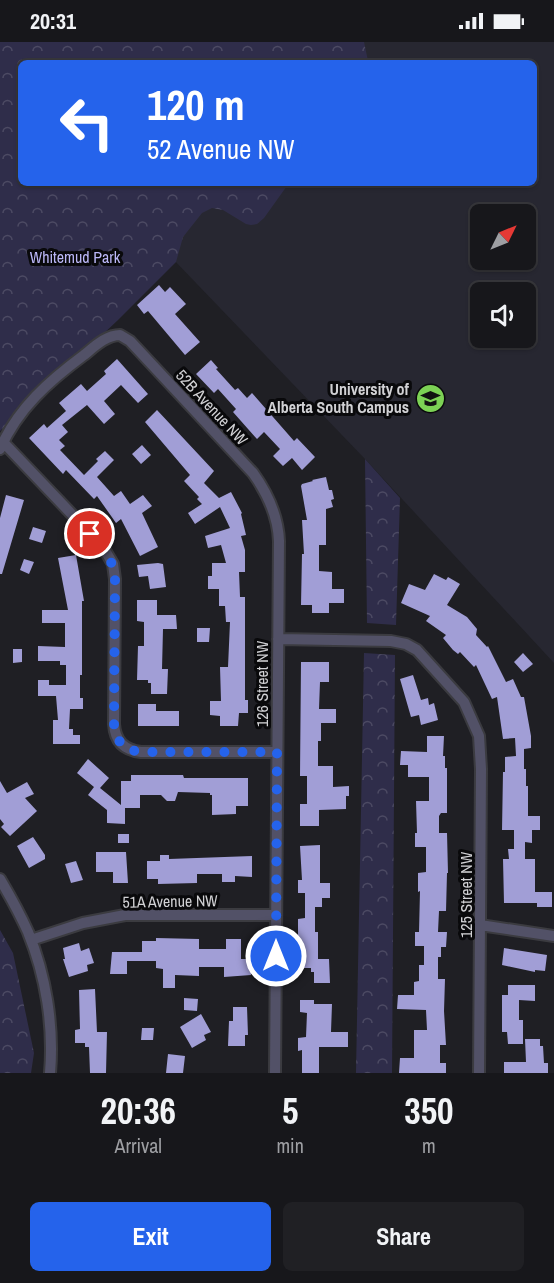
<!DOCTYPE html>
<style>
:root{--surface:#17171b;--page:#202024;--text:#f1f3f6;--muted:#9e9fa3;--line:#36363a;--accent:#2563eb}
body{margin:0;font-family:"Archivo Narrow",sans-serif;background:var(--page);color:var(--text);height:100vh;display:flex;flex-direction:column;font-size:22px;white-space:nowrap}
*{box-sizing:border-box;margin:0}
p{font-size:20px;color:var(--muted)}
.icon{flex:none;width:33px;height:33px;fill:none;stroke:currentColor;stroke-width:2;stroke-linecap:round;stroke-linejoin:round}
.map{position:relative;height:1031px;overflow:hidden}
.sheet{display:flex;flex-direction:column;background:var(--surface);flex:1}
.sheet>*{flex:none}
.banner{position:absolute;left:18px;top:18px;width:519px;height:126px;border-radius:9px;box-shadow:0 2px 4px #0004,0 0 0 2px var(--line);background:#2563eb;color:#fff;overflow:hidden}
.needle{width:39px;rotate:47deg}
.tools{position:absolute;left:470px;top:162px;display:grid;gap:12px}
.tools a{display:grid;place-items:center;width:66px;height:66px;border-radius:9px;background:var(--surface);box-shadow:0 2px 4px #0004,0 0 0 2px var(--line);font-size:30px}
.pin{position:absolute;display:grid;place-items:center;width:51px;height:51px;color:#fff;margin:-26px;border:3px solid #fff;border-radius:50%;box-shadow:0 2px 6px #0007}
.me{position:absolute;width:66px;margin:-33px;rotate:0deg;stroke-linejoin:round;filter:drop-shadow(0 0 4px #0008)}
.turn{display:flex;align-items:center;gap:21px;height:126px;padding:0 30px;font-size:27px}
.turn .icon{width:78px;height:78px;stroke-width:2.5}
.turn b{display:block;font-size:42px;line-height:51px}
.eta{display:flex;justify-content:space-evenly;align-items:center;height:102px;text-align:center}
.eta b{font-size:36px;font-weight:700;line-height:42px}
.button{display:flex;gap:12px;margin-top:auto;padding:12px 30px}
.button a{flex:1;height:69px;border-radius:9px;background:var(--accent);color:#fff;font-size:24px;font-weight:700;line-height:69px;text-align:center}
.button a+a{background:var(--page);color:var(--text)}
.status{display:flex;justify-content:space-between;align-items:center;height:42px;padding:0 30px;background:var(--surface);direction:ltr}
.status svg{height:16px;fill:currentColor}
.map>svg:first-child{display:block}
.built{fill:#272731;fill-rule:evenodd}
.park{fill:url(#park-crowns)}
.building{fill:#a19ed6}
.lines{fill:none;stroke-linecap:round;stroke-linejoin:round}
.minor-casing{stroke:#3b3b40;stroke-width:14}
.minor{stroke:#525167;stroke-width:10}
.route{stroke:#2563eb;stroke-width:10;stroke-dasharray:0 18}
.labels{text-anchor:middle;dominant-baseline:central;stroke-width:6;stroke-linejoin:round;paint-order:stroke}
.park-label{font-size:16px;fill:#bcb8f8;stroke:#09090b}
.poi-label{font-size:16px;font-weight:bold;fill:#d1d1d4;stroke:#09090b;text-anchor:end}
.street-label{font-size:16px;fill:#d1d1d4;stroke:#09090b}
</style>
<div class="status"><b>20:31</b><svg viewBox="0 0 49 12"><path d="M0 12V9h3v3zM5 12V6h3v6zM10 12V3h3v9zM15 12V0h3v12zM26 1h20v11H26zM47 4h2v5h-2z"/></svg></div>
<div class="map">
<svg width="554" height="1031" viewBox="0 0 554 1031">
<defs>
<pattern id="park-crowns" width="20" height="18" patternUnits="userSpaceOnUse" patternTransform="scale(1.5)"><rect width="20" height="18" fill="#2f2d4a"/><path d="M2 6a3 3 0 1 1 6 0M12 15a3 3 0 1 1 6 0" fill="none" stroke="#4c4a63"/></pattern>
</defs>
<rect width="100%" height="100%" fill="#1f1f24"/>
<path class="built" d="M0,0H554V621L365,417L100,141H534V21H21ZM480,172H525V218H480ZM480,250H525V296H480Z"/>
<path class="park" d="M0,0H364L368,19V21H21V141H289L264,176L257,182L251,183L246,182L223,168L212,166L202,171L183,195L176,220L118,278L0,389Z
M365,417L400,456L396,583L367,581Z
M364,611L395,613L392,1031H356Z
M0,888L13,911L34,1011L31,1031H0Z"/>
<path class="building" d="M159,243L165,250L170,245L186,262L175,272L200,300L185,313L148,269L144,272L137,263Z
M117,317L148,352L138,361L121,343L104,359L115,372L104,382L87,363L62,383L68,390L59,398L65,404L60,408L84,433L98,419L96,417L105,409L114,418L97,435L114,454L121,449L130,462L143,453L152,464L142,471L158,505L140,514L121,477L116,481L97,454L94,457L66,428L63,432L29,396L44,382L47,386L66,369L59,361L81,342L87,349L106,332L104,329Z
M211,318L218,326L216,327L235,348L238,346L247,356L252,351L294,399L297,396L315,415L302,428L292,416L283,424L273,414L280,407L264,390L257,397L233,370L236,367L218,347L214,351L196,332Z
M157,368L214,429L204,441L219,456L231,450L242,471L241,472L246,493L241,494L245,508V530H239L240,555H245V658H248V671H239L238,684H220V674L210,673V659H221L220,625H228L230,580H226L225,564H219V547H208V534H212V521H226L221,503L208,506L205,494L230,486L220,465L195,482L188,471L202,462L197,457L199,455L184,439L190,433L145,380Z
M142,403L151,413L141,422L132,412Z
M326,435L329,448H332L334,457L331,458L333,465L326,467V503H319V529L332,530V547H344V561H329V571H312V563H301L302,512H304L302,478H307L301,444L302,442L313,439L312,438Z
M6,453L24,458L2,532H0V476Z
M33,485L46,489L42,501L29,497Z
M76,513L84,559H82V633H80V656H83V667H70L69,687H73V693H80V702H53V678H58L56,654H38V638H49V643H66V623H60V619H38V604L65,605V581H42V568H68L58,516Z
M24,517L34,520L29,532L20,528Z
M158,521L163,522L166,545L150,547L148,534L139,535L137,523Z
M434,532L446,538L448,535L460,542L447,563L467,575L477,587L476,593L487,605L488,604L506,640L513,637L521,655H524L531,694V706L524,707V727H526V744H528V774H540V788H532V801L525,800V817H535V850H552V865H537V861H504L503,817H509L508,807H514V788H502L503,730H505V715L516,714L515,696L503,697L497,655L492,657L476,623L474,625L460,610L458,612L453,608L443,596L446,593L426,579L430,574L401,561L409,542L425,548Z
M137,558H157V573H176L177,587H163L162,627H168L167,652H151V641H148V638H137L138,604H144V580L137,579Z
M197,586H210L209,600H197Z
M13,607H22V620L13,621Z
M523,611L533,622L523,630L514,620Z
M301,620H329V640H320L319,667H336V681H321V699H318V724H333V745L349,744V754H346V767L319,768V784H300V762H307V734H300Z
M413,633L421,658L428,656L429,663L434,661L438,678L421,683L419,673L411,675L400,637Z
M138,662H156V669H179V684H138Z
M427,694H444L443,714H445V726H447V771H441L439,774V791H447L448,831H447L446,869H439L438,890H447L446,905H441V915H438V937H445L444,969L446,1003H440V1021H446V1031H399L400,1016H414V988H427L426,968L397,967L398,953H414V940L419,939V923H424V904H415V890H419L420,849L418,850V831L426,830V805H415V791H417L416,759H429V735H408V723H400L401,709L427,710Z
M88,717L109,736L100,746L121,763V739H131V733H183L184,736H248V764H236V772L212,773V753H210V751L178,750L175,759H167L161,753H140V766H125V782L107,781V768L88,753L94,745L77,731Z
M0,739L7,751L27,740L34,752L25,756L37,769L10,794L1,785L4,782L0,777Z
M118,792H129V801H118Z
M33,795L45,813V817L29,826L17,804Z
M320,803V841H330V856H322V865H315V890H318V917H329L330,941H314V930H311V926H300V904H298V877L305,876V851H298V838H302L300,804Z
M96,810H126L128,841H113V830H96Z
M160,813H169V817L252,814V835L235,834V840H222V832H197V841L158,842V837H147V819H160Z
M76,819L83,838L71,841L65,822Z
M156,896L199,897V907H226V897H241V917H251V933L224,935V925H199V934L175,933V946H163V927L156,926V919H127V932H110L112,910H142V899H156Z
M79,901L81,909L89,906L94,921L87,923L88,929L69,935L63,917H65L63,906Z
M504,906L547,913L545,929L535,928V930L502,923Z
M508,943H535V959L519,958V978H523V1002H508L507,990H502V953H508Z
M95,947L97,990H107L106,1031H90L89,1005H85V1001H75V988L80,987L79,948Z
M184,956L198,957L197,969L184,968Z
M300,958H314V962H332L331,990H348V1005H319V1031H302V1008L298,1009V996L306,995L307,971L300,970Z
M233,965H247L248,993H245V1004H228L229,979H233Z
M201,972L211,990L204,993L206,998L192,1006L180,985Z
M142,986H154L153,998H141Z
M525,997H540V1004H543L544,1021H548V1031H504V1020H526Z
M168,1012L185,1014L183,1031H166Z"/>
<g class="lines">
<defs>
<path id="minor" d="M3,400L103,505L113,522L115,537L114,682C115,699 124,708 141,710H277
M0,407C18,366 49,339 84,313C94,305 106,293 120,293L130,299L253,431C268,452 278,473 279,499L275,1031
M278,597L391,599L406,602L417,608L464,660L479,694L481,727L479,1031
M0,837C10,854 20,872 28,890C46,934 54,984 50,1031
M480,883L554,894
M31,898L83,881L125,873H276"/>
</defs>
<use href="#minor" class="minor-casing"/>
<use href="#minor" class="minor"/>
</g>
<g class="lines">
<path class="route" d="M90,492C104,506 113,517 115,537L114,682C115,699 124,708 141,710H277L276,914"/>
</g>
<defs>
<symbol id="university-disc" viewBox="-11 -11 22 22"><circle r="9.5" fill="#7cd155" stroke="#09090b"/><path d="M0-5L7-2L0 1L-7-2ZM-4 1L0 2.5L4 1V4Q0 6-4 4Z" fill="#111"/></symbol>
</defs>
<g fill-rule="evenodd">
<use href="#university-disc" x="414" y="340" width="33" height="33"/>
</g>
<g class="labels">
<g class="park-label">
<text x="75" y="215">Whitemud Park</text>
</g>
<g class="poi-label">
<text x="409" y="347">University of<tspan x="409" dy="18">Alberta South Campus</tspan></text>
</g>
<g class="street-label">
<text transform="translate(212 365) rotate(47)">52B Avenue NW</text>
<text transform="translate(262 642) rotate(-90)">126 Street NW</text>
<text transform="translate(466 853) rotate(-90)">125 Street NW</text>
<text transform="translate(170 859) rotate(-1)">51A Avenue NW</text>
</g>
</g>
</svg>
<div class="tools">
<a><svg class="needle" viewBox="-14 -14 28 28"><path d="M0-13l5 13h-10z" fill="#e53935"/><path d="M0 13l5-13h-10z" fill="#9e9fa3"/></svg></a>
<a><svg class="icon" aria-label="sound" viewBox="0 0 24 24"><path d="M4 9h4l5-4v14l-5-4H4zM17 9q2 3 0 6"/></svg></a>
</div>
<div class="pin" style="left:90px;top:492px;background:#d93025"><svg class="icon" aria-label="arrive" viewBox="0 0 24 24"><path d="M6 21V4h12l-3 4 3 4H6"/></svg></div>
<svg class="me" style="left:276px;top:914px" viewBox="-20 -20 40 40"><circle r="17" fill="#2563eb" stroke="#fff" stroke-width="3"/><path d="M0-11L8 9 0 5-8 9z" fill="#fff"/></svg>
<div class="banner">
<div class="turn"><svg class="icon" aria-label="left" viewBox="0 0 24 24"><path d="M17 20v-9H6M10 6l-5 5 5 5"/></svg><div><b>120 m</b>52 Avenue NW</div></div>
</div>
</div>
<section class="sheet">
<div class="eta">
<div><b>20:36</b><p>Arrival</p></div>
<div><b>5</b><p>min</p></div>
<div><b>350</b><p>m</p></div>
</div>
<div class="button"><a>Exit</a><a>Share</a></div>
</section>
